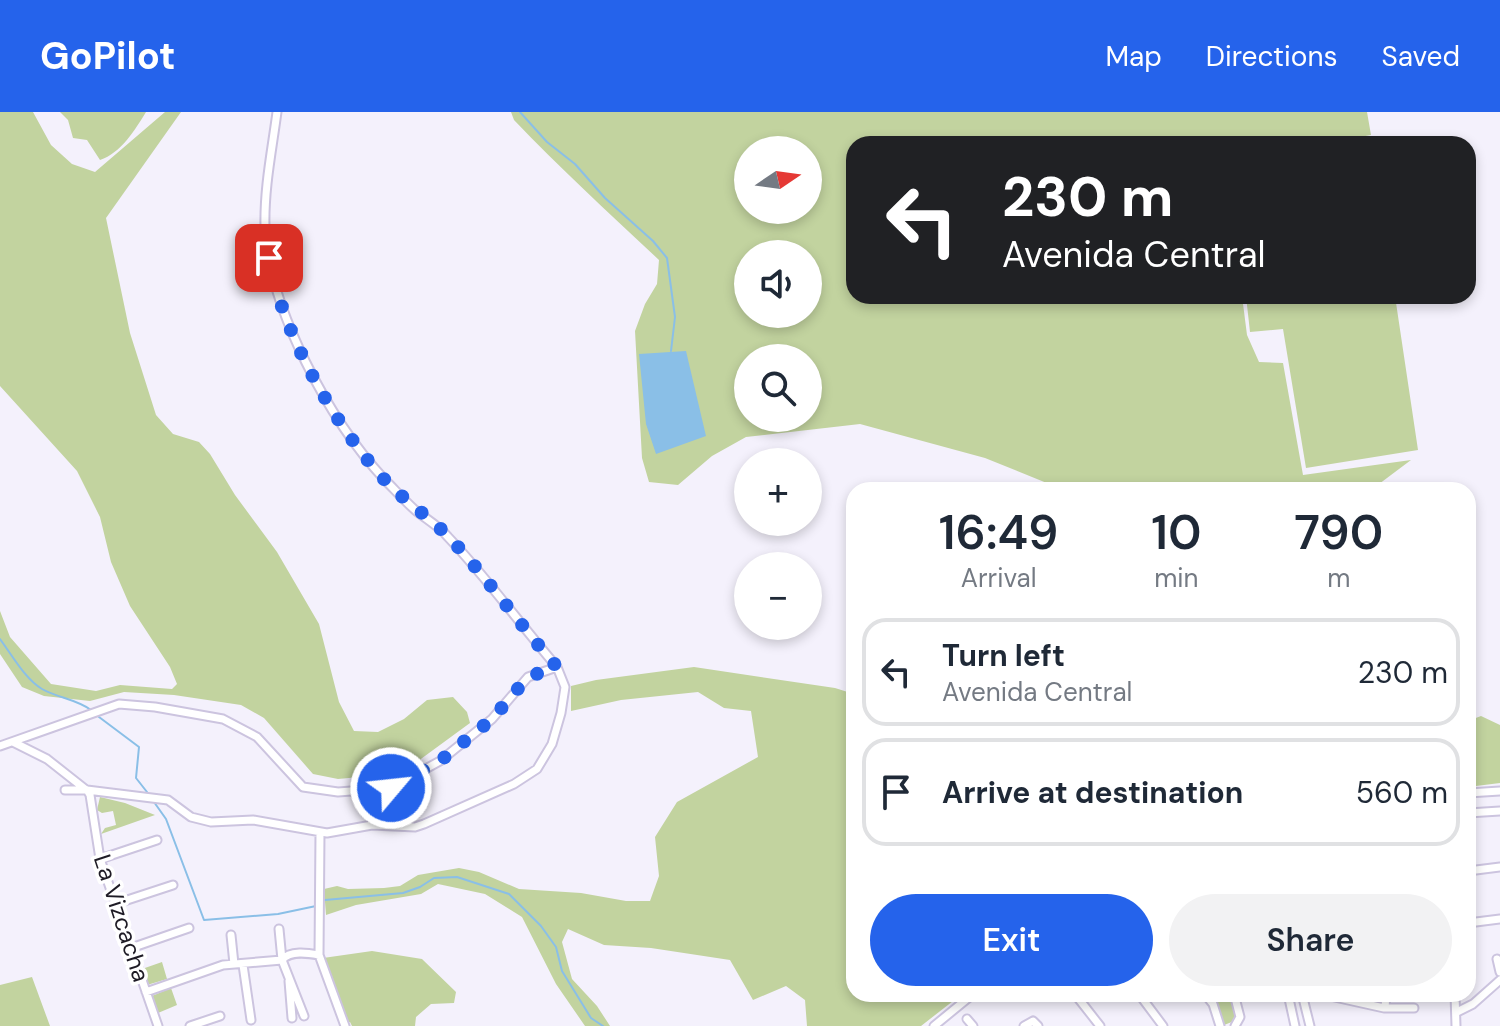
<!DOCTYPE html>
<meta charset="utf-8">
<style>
:root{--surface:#fff;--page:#f2f2f3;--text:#1f2937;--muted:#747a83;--line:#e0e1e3;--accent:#2563eb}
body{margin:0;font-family:"DM Sans",sans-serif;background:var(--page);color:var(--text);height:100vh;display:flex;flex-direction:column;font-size:30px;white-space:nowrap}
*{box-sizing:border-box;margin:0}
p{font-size:26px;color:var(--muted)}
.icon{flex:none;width:44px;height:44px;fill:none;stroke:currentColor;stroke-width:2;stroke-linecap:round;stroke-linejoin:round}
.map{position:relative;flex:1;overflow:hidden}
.sheet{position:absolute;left:846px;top:370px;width:630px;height:520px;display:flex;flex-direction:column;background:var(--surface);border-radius:24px;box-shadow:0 4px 12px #0003}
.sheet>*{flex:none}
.guide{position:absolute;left:846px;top:24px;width:630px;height:168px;border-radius:24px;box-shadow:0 4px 12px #0003;background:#202124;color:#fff;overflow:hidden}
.needle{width:52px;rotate:77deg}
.tools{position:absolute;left:734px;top:24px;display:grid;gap:16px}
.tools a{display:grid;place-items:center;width:88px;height:88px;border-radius:50%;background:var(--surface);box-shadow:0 4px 12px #0003;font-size:40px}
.pin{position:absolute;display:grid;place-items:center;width:68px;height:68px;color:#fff;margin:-34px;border-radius:16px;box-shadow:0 4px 12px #0006}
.me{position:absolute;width:88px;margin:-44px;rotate:62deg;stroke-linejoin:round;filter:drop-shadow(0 0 6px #0008)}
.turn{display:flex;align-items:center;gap:28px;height:168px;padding:0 24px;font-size:36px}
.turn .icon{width:104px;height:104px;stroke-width:2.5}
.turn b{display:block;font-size:56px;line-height:68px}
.eta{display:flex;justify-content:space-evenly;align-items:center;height:136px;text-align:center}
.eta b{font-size:48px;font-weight:600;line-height:56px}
.cta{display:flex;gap:16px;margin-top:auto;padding:16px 24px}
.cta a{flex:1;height:92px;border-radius:48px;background:var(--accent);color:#fff;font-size:32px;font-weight:600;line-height:92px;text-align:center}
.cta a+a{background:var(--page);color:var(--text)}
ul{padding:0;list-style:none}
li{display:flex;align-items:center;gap:24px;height:108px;margin:0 16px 12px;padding:0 8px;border:4px solid var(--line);border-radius:24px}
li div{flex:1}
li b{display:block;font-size:30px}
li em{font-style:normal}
header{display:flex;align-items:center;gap:48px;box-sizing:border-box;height:112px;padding:0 40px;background:var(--accent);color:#fff}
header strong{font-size:38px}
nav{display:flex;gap:44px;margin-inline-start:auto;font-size:28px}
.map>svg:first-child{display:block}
.green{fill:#c2d39f;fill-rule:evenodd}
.water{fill:#8abfe7}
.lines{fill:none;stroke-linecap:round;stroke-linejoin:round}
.stream{stroke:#8abfe7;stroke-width:2}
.minor-casing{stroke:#ccc4df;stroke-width:11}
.minor{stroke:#fff;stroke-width:7}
.route{stroke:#2563eb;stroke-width:14;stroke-dasharray:0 25.2}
.labels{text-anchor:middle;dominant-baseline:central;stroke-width:7;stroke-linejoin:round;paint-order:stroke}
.street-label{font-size:24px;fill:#1e1b25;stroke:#fff}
</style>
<header>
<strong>GoPilot</strong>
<nav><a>Map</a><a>Directions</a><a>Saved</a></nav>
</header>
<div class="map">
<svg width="1500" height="914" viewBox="0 0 1500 914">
<rect width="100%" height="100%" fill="#f4f1fc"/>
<path class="green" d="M0,0H33L51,33L72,52L95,60L165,0H181L106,106L130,221L156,303L173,322L199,330L210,342L235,383L277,440L319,512L339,590L354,619L378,620L404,607L427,588L453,585L467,600L470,611L414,652L381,663L338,667L313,662L264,606L241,593L174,583L124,580L90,589L44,584L22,575L0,542V499L10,525L51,572L96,579L120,573L172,577L177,572L170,555L130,494L111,450L100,405L77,359L0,274Z
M60,0H146C135,18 121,41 100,48L87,28L73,26L68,8Z
M511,0H1367L1371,23L1322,32H854V184H1242L1247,223L1259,250L1283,251L1303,363L1411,348L1371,378H1064L985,346L860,312L746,325L712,344L678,373L649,370L642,346L635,219L645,192L657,172L659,148C610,102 560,56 514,8ZM748,38H808V98H748ZM748,142H808V202H748ZM748,246H808V306H748Z
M1246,184H1395L1418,338L1306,356L1283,217L1250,220Z
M694,555L835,576L854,582V882H962L921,914H807L805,888L786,874L753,888L730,848L651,836L604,833L568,817L562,830L572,867L597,894L610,914H585L556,872L522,805L485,782L438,772L421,782L356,793L326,803L324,777L337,774L348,777L384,776L400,774L418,763L459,756L479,760L519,777L581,781L626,789H650L659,764L655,725L677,690L758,645L751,599L724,596L698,580L621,588L571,599V574L596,568Z
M1481,604L1500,613V671L1468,675V609Z
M100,685L125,691L155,703L101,722L105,716L116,713L113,699L102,701L97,698Z
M372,839L422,847L456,880L454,891L431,892L416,905L415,914H352L350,910L346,911L323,846Z
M162,850L167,867L147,873L142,857Z
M32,865L50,914H0V873Z
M171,876L177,893L158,901L152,884Z
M1221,882H1229L1237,908L1224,913L1212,888Z"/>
<path class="water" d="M686,239L706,324L656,342L646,312L639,242Z"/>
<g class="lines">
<path class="stream" d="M520,0L547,30L575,52L605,86L653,129L667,146L675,205L671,239
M0,527C12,543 25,567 42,577C58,586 76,587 91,598
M99,605L139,635L136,666L147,680
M154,690L166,707L204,808L278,802L316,794
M325,788L403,781L420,775L434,766L457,765L509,782L541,814L556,835L562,859L591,906L603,914"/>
<defs>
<path id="minor" d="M13,630L47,647L85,677
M0,634L119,592L155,595L223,607L257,625L303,675L338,680L391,676L440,649L492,607L528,565L557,555
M65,678H87L168,688L191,705L211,710L253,708L327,721L372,713L415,715L424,712L514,672L537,657L552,632L561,601L565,575L557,555C520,512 487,466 448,425C439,414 426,407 415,398C405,389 395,378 385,368C329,308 269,197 265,115C264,76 272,38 277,0
M87,678L90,683L100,747L158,914
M1468,681L1500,679
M1468,701L1500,699
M320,721L319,843L345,914
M100,747L157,728
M1468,759L1500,755
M115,792L173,773
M1468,811L1500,807
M279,817L282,848L304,904
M231,823L234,852
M131,836L189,816
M1497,847L1500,860
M243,853L251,908
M289,869L292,906
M146,880L223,853L282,848C290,838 308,841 319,843
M1075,882L1100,914
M1139,882L1163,914
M1205,882L1213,892L1220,914
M1234,882L1240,905L1235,914
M1288,882L1295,914
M1302,882L1310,914
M1321,882L1384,896H1414
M1455,882L1456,914
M1385,896L1386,882
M1457,900L1473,892L1500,868
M967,907L973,914
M190,914L220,904
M934,914L973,882
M1024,914L1033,909L1038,914"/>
</defs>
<use href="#minor" class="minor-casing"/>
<use href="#minor" class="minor"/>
</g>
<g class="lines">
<path class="route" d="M269,146C282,220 333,311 383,366C403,388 427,403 447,423C485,463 520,513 557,555L528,565L492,607L440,649L391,676"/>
</g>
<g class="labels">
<g class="street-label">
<text transform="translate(122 806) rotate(72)">La Vizcacha</text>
</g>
</g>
</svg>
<div class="tools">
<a><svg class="needle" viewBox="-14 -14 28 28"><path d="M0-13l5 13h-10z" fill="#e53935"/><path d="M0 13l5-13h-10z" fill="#747a83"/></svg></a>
<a><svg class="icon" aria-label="sound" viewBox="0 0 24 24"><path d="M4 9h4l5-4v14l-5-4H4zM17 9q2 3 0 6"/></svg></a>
<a><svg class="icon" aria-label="search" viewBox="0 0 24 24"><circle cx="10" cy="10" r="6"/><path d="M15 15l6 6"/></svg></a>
<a>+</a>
<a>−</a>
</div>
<div class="pin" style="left:269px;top:146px;background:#d93025"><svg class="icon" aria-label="arrive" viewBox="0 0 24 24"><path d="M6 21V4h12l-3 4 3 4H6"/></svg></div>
<svg class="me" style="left:391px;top:676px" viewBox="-20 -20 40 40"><circle r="17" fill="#2563eb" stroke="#fff" stroke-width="3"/><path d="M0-11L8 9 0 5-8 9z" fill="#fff"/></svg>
<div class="guide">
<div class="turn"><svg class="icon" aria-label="left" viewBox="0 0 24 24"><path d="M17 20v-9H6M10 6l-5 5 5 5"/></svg><div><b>230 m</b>Avenida Central</div></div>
</div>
<section class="sheet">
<div class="eta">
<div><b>16:49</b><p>Arrival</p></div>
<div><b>10</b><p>min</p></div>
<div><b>790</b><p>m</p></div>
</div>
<ul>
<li><svg class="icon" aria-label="left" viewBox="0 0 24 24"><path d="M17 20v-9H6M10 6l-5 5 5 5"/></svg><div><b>Turn left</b><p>Avenida Central</p></div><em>230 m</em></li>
<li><svg class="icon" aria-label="arrive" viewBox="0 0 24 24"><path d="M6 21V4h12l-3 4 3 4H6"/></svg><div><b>Arrive at destination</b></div><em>560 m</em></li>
</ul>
<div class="cta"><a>Exit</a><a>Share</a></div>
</section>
</div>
